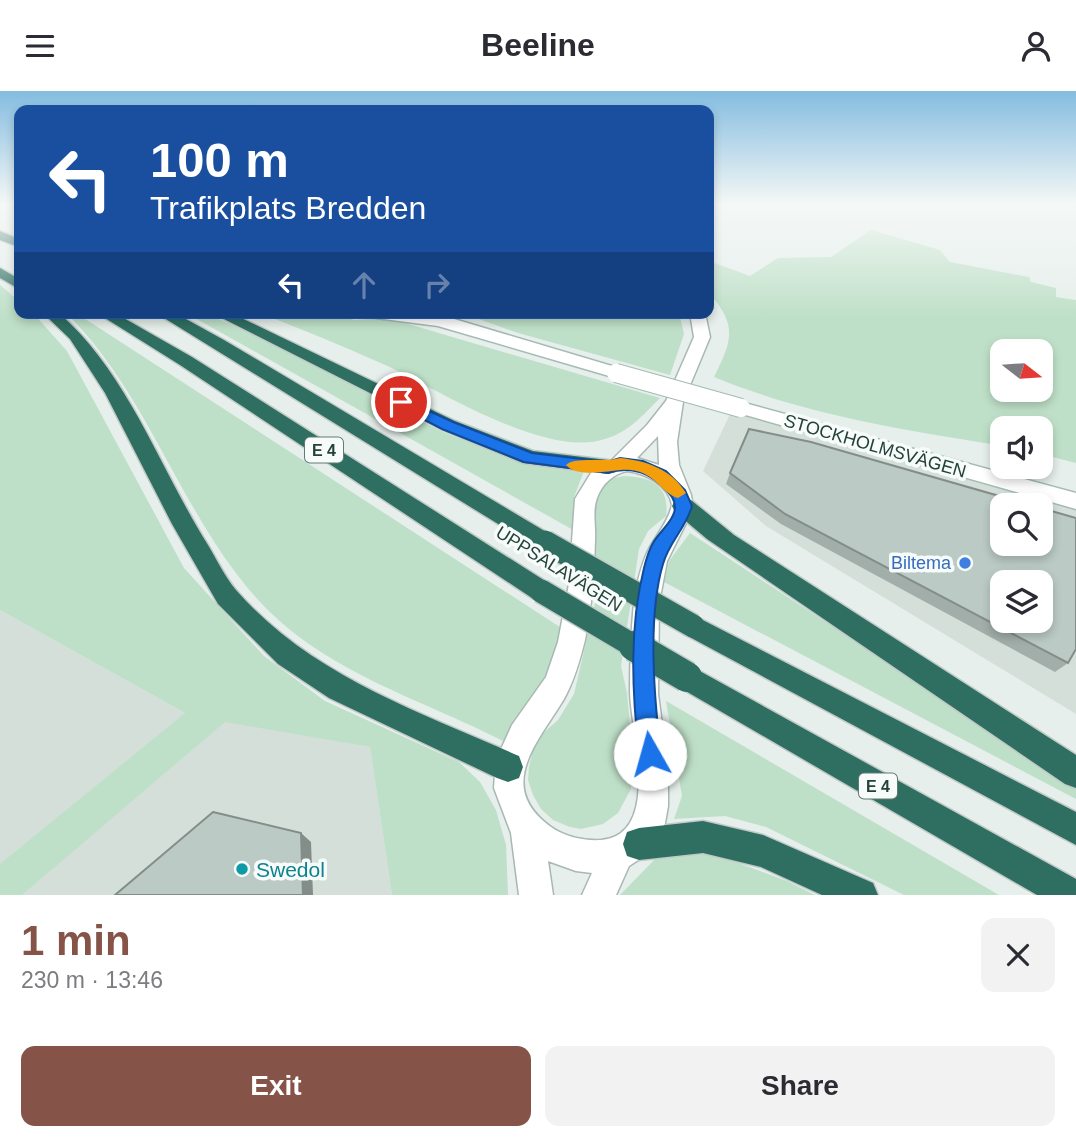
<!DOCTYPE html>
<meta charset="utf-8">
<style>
:root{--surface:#fff;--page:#f2f2f3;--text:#2b2b33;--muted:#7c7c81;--accent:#855347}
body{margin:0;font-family:Helvetica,sans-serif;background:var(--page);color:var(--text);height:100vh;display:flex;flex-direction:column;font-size:26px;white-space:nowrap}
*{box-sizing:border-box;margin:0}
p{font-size:23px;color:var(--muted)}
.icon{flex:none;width:38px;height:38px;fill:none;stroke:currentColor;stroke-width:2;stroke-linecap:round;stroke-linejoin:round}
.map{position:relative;height:804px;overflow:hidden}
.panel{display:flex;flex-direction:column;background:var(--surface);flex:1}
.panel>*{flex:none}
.hud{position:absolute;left:14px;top:14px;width:700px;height:214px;border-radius:14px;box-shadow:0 4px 10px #0003;background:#1a4fa0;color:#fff;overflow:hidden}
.needle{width:46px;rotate:107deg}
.fabs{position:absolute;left:990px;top:248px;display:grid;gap:14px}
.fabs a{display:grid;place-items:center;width:63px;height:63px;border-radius:14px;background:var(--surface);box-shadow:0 4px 10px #0003;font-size:35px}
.pin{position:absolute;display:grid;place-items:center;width:60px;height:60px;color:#fff;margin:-30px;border:4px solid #fff;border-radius:50%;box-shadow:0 2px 7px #0007}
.me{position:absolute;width:77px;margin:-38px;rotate:353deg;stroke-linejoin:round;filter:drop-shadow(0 0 5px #0008)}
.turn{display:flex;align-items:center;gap:24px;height:147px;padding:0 21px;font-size:32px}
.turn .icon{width:91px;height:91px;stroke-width:2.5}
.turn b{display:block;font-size:49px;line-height:60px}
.lanes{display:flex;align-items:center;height:66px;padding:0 21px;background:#0003;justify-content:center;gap:35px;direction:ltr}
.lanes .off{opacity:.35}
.round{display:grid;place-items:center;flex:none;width:74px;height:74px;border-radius:14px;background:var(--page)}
.headline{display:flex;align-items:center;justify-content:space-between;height:119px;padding:0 21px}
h1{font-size:42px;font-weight:700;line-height:52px;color:var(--accent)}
.action{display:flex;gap:14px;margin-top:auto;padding:14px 21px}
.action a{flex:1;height:80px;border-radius:14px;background:var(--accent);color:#fff;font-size:28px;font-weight:700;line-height:80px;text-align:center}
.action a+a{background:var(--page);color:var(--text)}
header{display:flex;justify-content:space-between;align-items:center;height:91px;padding:0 21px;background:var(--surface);font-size:32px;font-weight:700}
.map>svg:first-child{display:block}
.built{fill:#d4dfda;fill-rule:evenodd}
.green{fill:#bfe0c8;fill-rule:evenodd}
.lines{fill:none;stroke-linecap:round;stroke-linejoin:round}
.tertiary-casing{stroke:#a8b8b2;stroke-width:3}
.secondary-casing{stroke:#a4bbb3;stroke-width:3}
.motorway-casing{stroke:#c2cac8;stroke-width:3}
.tertiary{fill:#fff;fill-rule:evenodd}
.secondary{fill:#fff;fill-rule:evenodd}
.motorway{fill:#2f6f62;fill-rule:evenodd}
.secondary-bridge-casing{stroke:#a4bbb3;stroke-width:20;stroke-linecap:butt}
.motorway-bridge-far1-casing{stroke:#c2cac8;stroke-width:26;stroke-linecap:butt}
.motorway-bridge-casing{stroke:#c2cac8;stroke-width:33;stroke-linecap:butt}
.secondary-bridge{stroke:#fff;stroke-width:18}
.motorway-bridge-far1{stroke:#2f6f62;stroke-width:23}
.motorway-bridge{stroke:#2f6f62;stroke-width:30}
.wall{fill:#a1aea9}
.shaded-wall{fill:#838d89}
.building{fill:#bbcac4;stroke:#838d89;stroke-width:2;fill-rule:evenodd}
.route{fill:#1a73e8;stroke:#114b97;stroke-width:2}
.slow{fill:#f59e0b}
.shop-dot{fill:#3f7fe0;stroke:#f7fbf9;stroke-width:2.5}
.culture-dot{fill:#0f9aa8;stroke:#f7fbf9;stroke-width:2.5}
.labels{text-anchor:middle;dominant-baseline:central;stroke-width:7;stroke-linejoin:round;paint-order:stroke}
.shield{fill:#f7fbf9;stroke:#637a73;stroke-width:2}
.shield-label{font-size:16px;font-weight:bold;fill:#24423a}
.street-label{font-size:18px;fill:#24423a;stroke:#f7fbf9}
.shop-label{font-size:18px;fill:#366cbe;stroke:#f7fbf9;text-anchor:end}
.near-culture-label{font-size:21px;fill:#0d838f;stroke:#f7fbf9;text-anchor:start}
</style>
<header><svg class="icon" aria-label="menu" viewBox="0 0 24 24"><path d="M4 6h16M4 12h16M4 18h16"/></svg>Beeline<svg class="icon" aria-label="person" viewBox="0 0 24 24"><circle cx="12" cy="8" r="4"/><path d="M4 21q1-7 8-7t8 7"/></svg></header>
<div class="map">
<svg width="1076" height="804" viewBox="0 0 1076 804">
<rect width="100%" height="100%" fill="#e6efeb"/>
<path class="built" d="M731,321L1076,416V623L766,435L703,380ZM1003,415H1041V453H1003ZM1003,492H1041V530H1003Z
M0,519L185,622L370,656L392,804H0Z"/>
<path class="green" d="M871,139L940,159L950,171L1029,186L1031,191L1056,197V206L1076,209V372L1041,363V338H1003V355C905,339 806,324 714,286C732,250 738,234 709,202V170L750,185L778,167L831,166ZM1003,261H1041V299H1003Z
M0,194L19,210V222H33L67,260L184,477L264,565L325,610L459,671L480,691L496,719L506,754L508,804H392L370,656L225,631L22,804H0V773L185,622L0,519Z
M66,222H76L566,540L550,591L523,620L503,650C419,607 327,582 261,512C181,426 150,304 66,222Z
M186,222H205L250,242L443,341L508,366L584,380L574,406L575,440Z
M260,222H329L354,229L388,227L660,307C643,324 629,341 605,348C545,368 438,298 383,273C343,255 301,238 260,222Z
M462,222H679L684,243L670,284L518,242Z
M624,385C651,386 670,394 666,425L648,440L639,458L621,575L627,602L633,665L631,698L618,722L603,733L581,738L570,736L553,729L541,718L533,704L528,689L529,676L533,659L542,643L558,629L574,603L596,508L593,413L605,389Z
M690,442L1076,695V708L664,491L669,470Z
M666,610L999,804H904L766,736L725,725L674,728L682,705Z
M712,762L787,790L815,804H620L656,767Z"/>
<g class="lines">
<defs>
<path id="tertiary" d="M690,222H705L710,246L683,311L677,351L679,374L691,404L693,418L667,470L659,512L658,603L668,678V715L665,732L652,760L629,775L616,804H582L592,782L576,780L548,770L553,804H519L511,742L494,697L496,669L512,634L546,586L558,551L569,493L575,408L591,382L611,370L647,334L666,310L694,246ZM658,345L659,374L637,367ZM627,380C645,382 669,394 672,414C669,429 658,442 650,456C641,473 637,492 634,511C631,541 630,572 630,601C631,641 662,744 601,749C584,750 565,746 551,736C494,695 539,650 564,608C574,590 580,569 585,549C592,516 594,482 595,449C596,435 592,420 597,407C602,393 613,383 627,380Z"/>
<path id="secondary" d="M369,222H434L622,278L625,282L616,287L438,235L376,227Z
M741,311L1076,402V418L735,321L732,317L735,313Z"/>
<path id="motorway" d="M0,140L19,148V156L0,149Z
M0,177L19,188V198L0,187Z
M43,222H59C128,282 160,378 208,454C217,469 225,486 236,499C310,584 419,621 519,665L523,676L519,687L508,691L497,687L329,607L278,573L218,513L172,433L105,302L70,248Z
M97,222H115L192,266L550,493L553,500L550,507L541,510L532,507L180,274Z
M156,222H175L224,249L553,445L556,451L553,457L545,460L537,457Z
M212,222H231L455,330L533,360L608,369L615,371L618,376L615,381L608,383L523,372L441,338Z
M683,407L691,409L734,444L1076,664V697L1065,693L707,448L675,421L672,415L675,409Z
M693,524L1076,721V754L684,543L680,535L684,527Z
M687,573L1076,788V804H1037L677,595L673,586L677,577Z
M703,730L763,744L873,792L878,804H822L761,776L703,762L639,769L627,765L623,753L627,741L639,737Z"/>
</defs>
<use href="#tertiary" class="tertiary-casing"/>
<use href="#secondary" class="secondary-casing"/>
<use href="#motorway" class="motorway-casing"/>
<use href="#tertiary" class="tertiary"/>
<use href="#secondary" class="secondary"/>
<use href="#motorway" class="motorway"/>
<defs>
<path id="secondary-bridge" d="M616,282L741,317"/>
<path id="motorway-bridge-far1" d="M545,451L693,535
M541,500L637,557"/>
<path id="motorway-bridge" d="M634,555L687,586"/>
</defs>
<use href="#secondary-bridge" class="secondary-bridge-casing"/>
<use href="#motorway-bridge-far1" class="motorway-bridge-far1-casing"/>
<use href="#motorway-bridge" class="motorway-bridge-casing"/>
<use href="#secondary-bridge" class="secondary-bridge"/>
<use href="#motorway-bridge-far1" class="motorway-bridge-far1"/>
<use href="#motorway-bridge" class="motorway-bridge"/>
</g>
<path class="wall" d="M730,382L1068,572L1055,581L781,433L726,393Z"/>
<path class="shaded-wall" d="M301,742L311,751L313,804H303Z"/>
<path class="building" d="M749,338L811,351L1034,415H1003V453H1041V417L1076,427V558L1068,572L785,423L730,382ZM1003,492H1041V530H1003Z
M213,721L301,742L303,804H115Z"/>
<linearGradient id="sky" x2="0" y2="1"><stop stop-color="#84bce0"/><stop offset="0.5" stop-color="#f4f8f6"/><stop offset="1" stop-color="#f4f8f6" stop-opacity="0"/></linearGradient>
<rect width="1076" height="226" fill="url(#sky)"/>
<path class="route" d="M401,307L453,331L532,362L607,371L620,367L643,370L666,380L685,399L692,415C686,437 669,451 663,473C647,527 654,607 661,663L658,670L650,674L642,670L639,663C632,601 629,537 644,477C646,469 649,459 653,452C659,441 675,429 675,416C675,408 670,403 665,398C649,381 630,375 608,382L524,371L442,338L396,314V308Z"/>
<path class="slow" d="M620,367C647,370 671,378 686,402L678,407C661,402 656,382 631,379C614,377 579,389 566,374C575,365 604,372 620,367Z"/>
<circle class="shop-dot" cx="965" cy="472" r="7"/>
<circle class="culture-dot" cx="242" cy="778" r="7"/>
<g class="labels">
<g class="shield">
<rect x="305" y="346.5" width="38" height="25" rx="5"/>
<rect x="859" y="682.5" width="38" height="25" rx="5"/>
</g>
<g class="shield-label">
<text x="324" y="359">E 4</text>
<text x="878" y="695">E 4</text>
</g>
<g class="street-label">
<text transform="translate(875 355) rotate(16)">STOCKHOLMSVÄGEN</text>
<text transform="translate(559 478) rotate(32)">UPPSALAVÄGEN</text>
</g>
<g class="shop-label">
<text x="951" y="472">Biltema</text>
</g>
<g class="near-culture-label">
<text x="256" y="778">Swedol</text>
</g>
</g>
</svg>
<div class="fabs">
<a><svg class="needle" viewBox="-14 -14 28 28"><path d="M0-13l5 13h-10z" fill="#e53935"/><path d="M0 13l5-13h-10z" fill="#7c7c81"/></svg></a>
<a><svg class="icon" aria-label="sound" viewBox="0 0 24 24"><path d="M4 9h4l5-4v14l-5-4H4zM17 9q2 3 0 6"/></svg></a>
<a><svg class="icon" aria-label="search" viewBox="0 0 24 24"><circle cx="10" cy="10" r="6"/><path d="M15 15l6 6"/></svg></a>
<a><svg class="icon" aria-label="layers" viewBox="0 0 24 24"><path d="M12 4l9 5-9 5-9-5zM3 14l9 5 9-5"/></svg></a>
</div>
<div class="pin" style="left:401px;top:311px;background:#d93025"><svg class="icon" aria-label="arrive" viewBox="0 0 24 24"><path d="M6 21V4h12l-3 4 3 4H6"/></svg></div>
<svg class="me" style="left:650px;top:663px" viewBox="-20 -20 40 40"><circle r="19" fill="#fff"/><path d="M0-13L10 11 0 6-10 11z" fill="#1a73e8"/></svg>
<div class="hud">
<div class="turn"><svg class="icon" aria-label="left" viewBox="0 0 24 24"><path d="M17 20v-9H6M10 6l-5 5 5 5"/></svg><div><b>100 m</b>Trafikplats Bredden</div></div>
<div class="lanes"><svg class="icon" aria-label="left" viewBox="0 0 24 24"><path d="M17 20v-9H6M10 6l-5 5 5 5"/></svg><svg class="icon off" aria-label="ahead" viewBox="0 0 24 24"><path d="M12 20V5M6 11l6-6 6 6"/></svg><svg class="icon off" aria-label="right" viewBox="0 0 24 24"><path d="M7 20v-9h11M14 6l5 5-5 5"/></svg></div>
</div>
</div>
<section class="panel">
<div class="headline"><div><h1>1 min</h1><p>230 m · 13:46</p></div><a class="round"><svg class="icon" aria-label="close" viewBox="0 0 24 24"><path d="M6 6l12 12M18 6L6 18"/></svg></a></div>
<div class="action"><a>Exit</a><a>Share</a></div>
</section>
